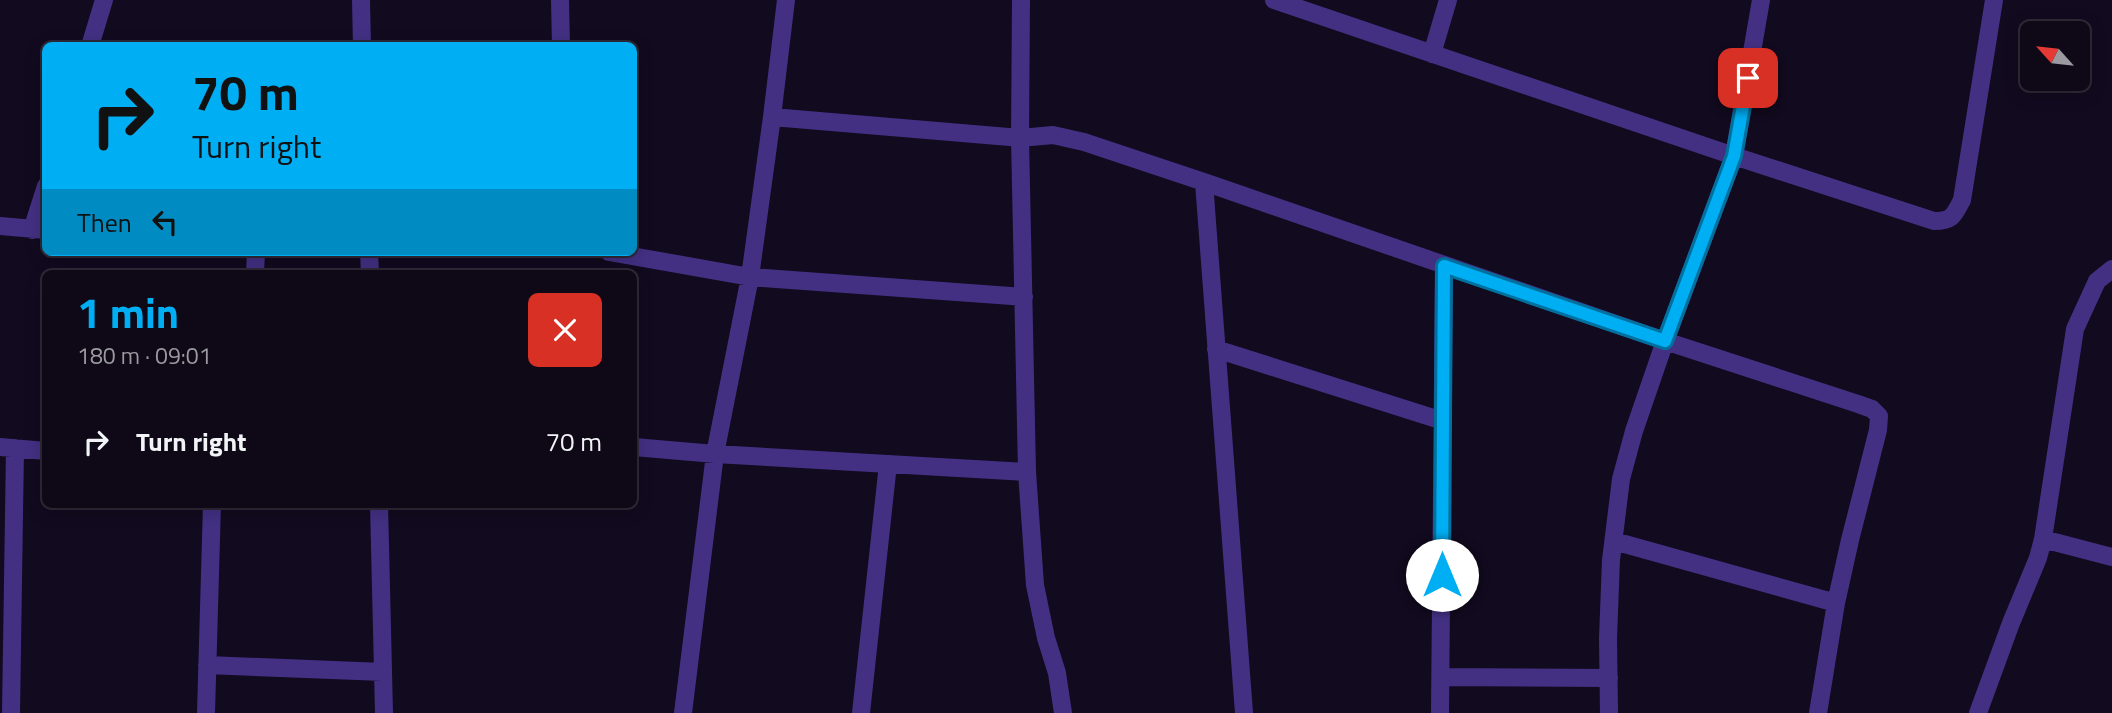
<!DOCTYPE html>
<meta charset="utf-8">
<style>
:root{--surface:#0e0817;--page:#1c1624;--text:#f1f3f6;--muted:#9b9aa1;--line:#2e2936;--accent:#00aef3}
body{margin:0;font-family:"Titillium Web",sans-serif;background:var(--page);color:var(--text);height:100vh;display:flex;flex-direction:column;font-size:26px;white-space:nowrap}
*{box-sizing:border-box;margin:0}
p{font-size:23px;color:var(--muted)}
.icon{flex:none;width:38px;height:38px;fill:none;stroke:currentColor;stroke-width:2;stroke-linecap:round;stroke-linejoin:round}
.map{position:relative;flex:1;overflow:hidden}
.panel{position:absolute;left:42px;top:270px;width:595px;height:238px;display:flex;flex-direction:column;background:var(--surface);border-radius:10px;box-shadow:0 4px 18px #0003,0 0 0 2px var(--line)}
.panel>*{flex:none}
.hud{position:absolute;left:42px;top:42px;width:595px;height:214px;border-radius:10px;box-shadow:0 4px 18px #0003,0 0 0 2px var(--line);background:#00aef3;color:#111;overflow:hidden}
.needle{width:46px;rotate:297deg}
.tools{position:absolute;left:2020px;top:21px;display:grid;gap:14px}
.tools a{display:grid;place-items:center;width:70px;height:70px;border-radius:10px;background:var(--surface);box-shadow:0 4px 18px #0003,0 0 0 2px var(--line);font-size:35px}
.pin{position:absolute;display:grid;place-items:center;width:60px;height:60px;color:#fff;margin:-30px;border-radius:14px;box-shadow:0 4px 10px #0006}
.me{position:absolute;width:77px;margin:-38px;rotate:0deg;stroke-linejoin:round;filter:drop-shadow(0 0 5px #0008)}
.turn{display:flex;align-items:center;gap:24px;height:147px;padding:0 35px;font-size:32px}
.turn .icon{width:91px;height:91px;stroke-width:2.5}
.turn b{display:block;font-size:49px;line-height:60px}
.then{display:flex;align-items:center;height:66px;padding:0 35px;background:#0003;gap:14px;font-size:26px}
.round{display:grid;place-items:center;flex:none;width:74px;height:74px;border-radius:10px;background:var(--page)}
.summary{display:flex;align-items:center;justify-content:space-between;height:119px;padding:0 35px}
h1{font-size:42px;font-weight:700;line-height:52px;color:var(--accent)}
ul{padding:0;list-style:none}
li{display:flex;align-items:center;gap:21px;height:105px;padding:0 35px}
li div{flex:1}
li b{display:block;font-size:26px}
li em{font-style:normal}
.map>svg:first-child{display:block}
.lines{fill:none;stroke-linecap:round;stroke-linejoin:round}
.minor{stroke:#433083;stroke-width:18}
.route-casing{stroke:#00719e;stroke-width:18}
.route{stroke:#00aef3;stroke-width:12}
</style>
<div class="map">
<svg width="2112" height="713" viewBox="0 0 2112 713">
<rect width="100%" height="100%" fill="#120a1f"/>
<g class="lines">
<path class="minor" d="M361,0L362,46
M560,0L561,46
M1021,0L1020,138L1027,472L1035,585L1046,638L1057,673L1063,713
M1274,0L1734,156L1934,221C1953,221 1954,215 1962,200L1994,0
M90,46L104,0
M1432,54L1448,0
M772,117L1020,138L1053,135L1084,142L1204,182
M0,226L46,230
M32,230L46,186
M369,252L370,273
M609,252L750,277L1024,297
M255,273L256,252
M1216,349L1443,421
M0,447L46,451
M634,447L715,454L1027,472
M379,504L384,713
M2043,539L2112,557
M1614,541L1836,603
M207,665L383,672
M1441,677L1609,678
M11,713L15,448
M206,713L212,504
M683,713L715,454L750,277L772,117L786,0
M861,713L888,464
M1244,713L1204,182L1665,341L1734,156L1761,0
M1440,713L1444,266
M1609,713L1608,638L1611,560L1621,479L1634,431L1665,341L1858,404L1872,409L1879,416L1878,430L1850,540L1836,603L1818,713
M1978,713L2011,623L2038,558L2043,539L2075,329L2097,281L2112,269"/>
</g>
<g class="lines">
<defs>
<path id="route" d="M1442,575L1444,266L1665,341L1734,156L1748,78"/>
</defs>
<use href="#route" class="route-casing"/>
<use href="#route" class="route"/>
</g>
</svg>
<div class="tools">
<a><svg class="needle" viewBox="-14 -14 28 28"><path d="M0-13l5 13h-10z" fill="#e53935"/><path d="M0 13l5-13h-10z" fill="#9b9aa1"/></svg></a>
</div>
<div class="pin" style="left:1748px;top:78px;background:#d93025"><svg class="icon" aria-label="arrive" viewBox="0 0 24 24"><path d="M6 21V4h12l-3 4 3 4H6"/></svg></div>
<svg class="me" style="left:1442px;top:575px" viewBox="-20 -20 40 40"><circle r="19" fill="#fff"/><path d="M0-13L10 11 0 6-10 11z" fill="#00aef3"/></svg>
<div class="hud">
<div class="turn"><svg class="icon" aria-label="right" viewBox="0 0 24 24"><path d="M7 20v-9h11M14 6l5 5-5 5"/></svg><div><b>70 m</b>Turn right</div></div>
<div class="then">Then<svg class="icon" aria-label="left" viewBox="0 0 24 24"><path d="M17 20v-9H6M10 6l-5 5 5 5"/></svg></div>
</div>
<section class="panel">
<div class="summary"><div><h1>1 min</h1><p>180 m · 09:01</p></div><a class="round" style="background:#d93025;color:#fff"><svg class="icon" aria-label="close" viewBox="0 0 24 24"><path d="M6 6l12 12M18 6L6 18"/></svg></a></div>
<ul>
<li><svg class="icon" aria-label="right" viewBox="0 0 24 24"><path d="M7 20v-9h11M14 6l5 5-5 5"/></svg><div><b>Turn right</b></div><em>70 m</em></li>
</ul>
</section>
</div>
